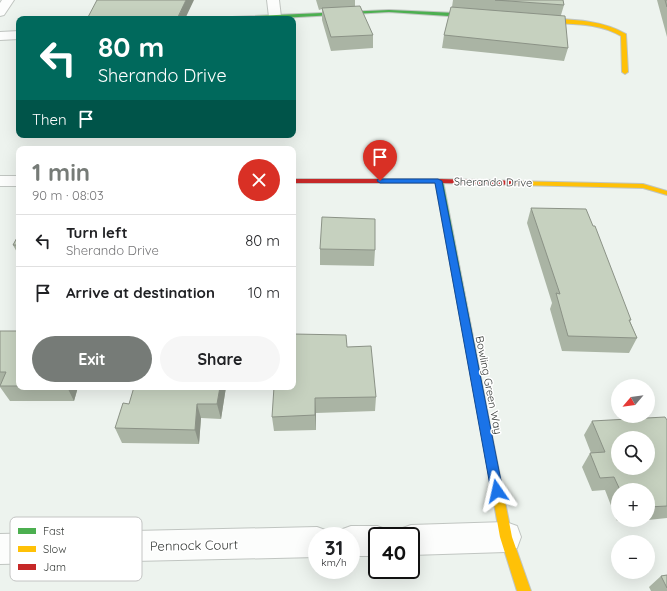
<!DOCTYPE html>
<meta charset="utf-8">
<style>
:root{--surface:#fff;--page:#f6f6f6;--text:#202124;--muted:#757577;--line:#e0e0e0;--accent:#767b77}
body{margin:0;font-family:Quicksand,sans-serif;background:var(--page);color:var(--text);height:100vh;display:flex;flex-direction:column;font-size:15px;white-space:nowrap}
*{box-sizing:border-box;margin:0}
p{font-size:13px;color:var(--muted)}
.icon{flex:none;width:22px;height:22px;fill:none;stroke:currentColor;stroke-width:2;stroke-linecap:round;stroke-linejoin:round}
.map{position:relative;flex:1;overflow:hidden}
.sheet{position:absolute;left:16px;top:146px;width:280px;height:244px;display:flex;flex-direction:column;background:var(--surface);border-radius:8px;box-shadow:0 4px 16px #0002}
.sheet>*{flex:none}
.hud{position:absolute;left:16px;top:16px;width:280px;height:122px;border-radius:8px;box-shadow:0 4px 16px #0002;background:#00695c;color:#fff;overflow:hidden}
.needle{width:26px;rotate:241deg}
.controls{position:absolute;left:611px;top:379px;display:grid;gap:8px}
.controls a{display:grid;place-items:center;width:44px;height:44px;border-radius:50%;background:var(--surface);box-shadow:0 4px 16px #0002;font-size:20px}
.speed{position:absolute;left:308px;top:527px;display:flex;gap:8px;font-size:20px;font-weight:700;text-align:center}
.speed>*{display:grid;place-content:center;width:52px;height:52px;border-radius:50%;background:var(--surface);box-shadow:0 4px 16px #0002;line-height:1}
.speed small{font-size:10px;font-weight:400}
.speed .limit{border:2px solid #111;border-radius:6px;background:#fff;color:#111}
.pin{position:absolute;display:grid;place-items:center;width:34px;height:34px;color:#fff;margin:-41px -17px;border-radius:50% 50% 50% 0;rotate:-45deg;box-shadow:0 0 4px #0007}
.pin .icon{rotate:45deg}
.me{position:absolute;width:44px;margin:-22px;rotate:349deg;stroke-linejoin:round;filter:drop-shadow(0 0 3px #0008)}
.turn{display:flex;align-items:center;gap:14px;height:84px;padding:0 16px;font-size:18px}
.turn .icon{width:52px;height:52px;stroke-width:2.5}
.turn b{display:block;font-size:28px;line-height:34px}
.then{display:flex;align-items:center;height:38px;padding:0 16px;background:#0003;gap:8px;font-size:15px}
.round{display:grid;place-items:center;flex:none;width:42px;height:42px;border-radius:21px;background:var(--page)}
.headline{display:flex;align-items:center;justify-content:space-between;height:68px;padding:0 16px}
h1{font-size:24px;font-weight:800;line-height:30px;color:var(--accent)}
.button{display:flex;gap:8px;margin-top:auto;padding:8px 16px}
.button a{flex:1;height:46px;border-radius:24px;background:var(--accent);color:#fff;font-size:16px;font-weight:800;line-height:46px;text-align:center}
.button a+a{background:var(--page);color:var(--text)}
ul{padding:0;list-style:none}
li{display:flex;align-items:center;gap:12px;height:52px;padding:0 16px;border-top:1px solid var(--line)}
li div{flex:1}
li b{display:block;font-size:15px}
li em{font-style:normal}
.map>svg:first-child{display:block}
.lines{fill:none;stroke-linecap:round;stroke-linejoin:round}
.street-casing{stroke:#c0c5c1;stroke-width:2}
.fast-casing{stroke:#c0c5c1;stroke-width:2}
.slow-casing{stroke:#c0c5c1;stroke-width:2}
.jam-casing{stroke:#c0c5c1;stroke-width:2}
.street{fill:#fcfdfc;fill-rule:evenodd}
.fast{fill:#4caf50;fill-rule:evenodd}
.slow{fill:#ffc107;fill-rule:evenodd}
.jam{fill:#c62828;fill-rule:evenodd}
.wall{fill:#aab4a4}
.shaded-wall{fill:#8b9286}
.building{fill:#c6d1bf;stroke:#8b9286;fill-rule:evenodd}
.route{fill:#1a73e8;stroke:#114b97}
.labels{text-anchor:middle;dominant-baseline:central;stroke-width:3;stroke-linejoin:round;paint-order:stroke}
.street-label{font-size:11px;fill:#363a37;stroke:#fff}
.near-street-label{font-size:13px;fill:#363a37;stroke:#fff}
.key{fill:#fff;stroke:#c3c4c3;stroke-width:1}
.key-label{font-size:11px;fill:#363a37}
</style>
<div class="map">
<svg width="667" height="591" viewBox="0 0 667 591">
<rect width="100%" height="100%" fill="#edf3ee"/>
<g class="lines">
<defs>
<path id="street" d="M2,0H14L4,15L0,16V3Z
M267,0H279L281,17L280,19H270L269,17Z
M19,31V39L0,40V32Z
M0,176H19V186H0Z
M506,522L517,526L521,537L517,548L506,552L411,555V536H397L400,529L411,525Z
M351,526H377L388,530L390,536H377V556H351V536H338L340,530Z
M317,527L328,531L330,536H317V557L0,564V534Z"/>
<path id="fast" d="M389,10L478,14L481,16L478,18L389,12L262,19H229L232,17Z
M436,179H442L443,181L488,415L487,418L483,420L479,418L478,415L435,181Z"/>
<path id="slow" d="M536,18C567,20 598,18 626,34L628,72L625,74L622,72L621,36C593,20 565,26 534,21L533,20Z
M512,181L643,184L667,191V195L643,188L515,185L511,183Z
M483,410L487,412L488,415L512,537L531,591H517L500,537L478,415L479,412Z"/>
<path id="jam" d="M293,179H439L515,181L519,183L515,185L439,183H293Z"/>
</defs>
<use href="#street" class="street-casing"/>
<use href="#fast" class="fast-casing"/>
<use href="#slow" class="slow-casing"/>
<use href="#jam" class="jam-casing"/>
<use href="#street" class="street"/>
<use href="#fast" class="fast"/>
<use href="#slow" class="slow"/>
<use href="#jam" class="jam"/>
</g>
<path class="wall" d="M316,0H355V6L373,35V48L331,51L322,20V9L319,10Z
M453,0H563L564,5L561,15L568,48L564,61L510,55L442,48L444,35L452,7Z
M657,0H667V37Z
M531,208L631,320L630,321L637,338L629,353L562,351L550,309L552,303L527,223Z
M19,234V256L13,245Z
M320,249L375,250L374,266L320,265Z
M0,331H19V387H78L74,401H10L0,387Z
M347,347L376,397L375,411L316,413V430L274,431L272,417Z
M226,387L221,419L201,418L199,444L122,443L115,428L129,404Z
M667,420V518L648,520V490H618V520H640L617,521L605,490L592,491L582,467L590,453H591L584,435L592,421Z
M667,575V591H651L649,587L661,576Z"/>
<path class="shaded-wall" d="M186,0H194L185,19H177Z
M67,387H78L74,401Z
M220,387H226L221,419L217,404Z
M315,398L316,413V430L315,415Z
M197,404L201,418L199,444L195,430Z"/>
<path class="building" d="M97,0H186L177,19H87Z
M495,0H563L564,5Z
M665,0H667V7Z
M360,6L373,35L331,37L322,8Z
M451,7L565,16L568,48L444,35Z
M531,208L586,209L593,226H595L631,320H629L637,338L568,336L556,293L560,294Z
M322,217L375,219V250L320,249Z
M19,234V245H13Z
M0,331H19V386H0L6,372H0Z
M293,334L346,335L347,347L371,346L376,397L315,398V415L272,417L274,387H293Z
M134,387H220L217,404H197L195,430L115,428L123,403L129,404Z
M665,417L667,420V506L648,507V490H620L614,477L600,478L590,453L605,452L592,421ZM618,438H648V468H618Z
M667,575V588L661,576Z"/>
<path class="route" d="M378,179H438L442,181L503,491L501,495L497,497L493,495L491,491L435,183H380L377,181Z"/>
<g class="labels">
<g class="street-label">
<text transform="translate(493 182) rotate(1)">Sherando Drive</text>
<text transform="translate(489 385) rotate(79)">Bowling Green Way</text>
</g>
<g class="near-street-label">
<text transform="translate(194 545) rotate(-1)">Pennock Court</text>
</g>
</g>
<rect x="10" y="517" width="132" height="64" rx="6" class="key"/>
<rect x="18" y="528" width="18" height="6" fill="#4caf50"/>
<rect x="18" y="546" width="18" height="6" fill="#ffc107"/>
<rect x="18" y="564" width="18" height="6" fill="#c62828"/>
<g class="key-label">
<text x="43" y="535">Fast</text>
<text x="43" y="553">Slow</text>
<text x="43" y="571">Jam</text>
</g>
</svg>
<div class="controls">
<a><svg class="needle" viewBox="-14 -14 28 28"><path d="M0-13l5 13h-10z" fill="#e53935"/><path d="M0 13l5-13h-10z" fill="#757577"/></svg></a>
<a><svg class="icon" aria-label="search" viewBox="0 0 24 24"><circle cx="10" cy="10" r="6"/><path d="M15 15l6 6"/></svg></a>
<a>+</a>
<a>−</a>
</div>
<div class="speed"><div>31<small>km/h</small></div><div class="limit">40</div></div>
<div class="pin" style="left:380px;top:181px;background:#d93025"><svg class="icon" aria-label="arrive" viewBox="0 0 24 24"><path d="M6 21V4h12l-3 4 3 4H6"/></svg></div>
<svg class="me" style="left:497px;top:491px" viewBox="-20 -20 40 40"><path d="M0-17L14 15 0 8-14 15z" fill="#1a73e8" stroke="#fff" stroke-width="4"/></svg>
<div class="hud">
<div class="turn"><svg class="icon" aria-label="left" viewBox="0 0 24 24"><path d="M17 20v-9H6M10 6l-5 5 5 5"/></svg><div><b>80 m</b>Sherando Drive</div></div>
<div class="then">Then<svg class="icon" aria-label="arrive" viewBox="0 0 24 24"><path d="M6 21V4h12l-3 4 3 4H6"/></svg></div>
</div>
<section class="sheet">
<div class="headline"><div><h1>1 min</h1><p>90 m · 08:03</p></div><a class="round" style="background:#d93025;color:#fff"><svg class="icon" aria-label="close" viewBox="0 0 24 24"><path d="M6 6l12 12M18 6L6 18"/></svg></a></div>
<ul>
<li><svg class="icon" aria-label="left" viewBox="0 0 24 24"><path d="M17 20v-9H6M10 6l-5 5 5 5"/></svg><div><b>Turn left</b><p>Sherando Drive</p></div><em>80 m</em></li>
<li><svg class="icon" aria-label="arrive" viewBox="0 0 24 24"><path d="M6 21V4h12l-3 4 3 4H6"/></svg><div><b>Arrive at destination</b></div><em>10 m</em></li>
</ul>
<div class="button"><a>Exit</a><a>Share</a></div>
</section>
</div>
